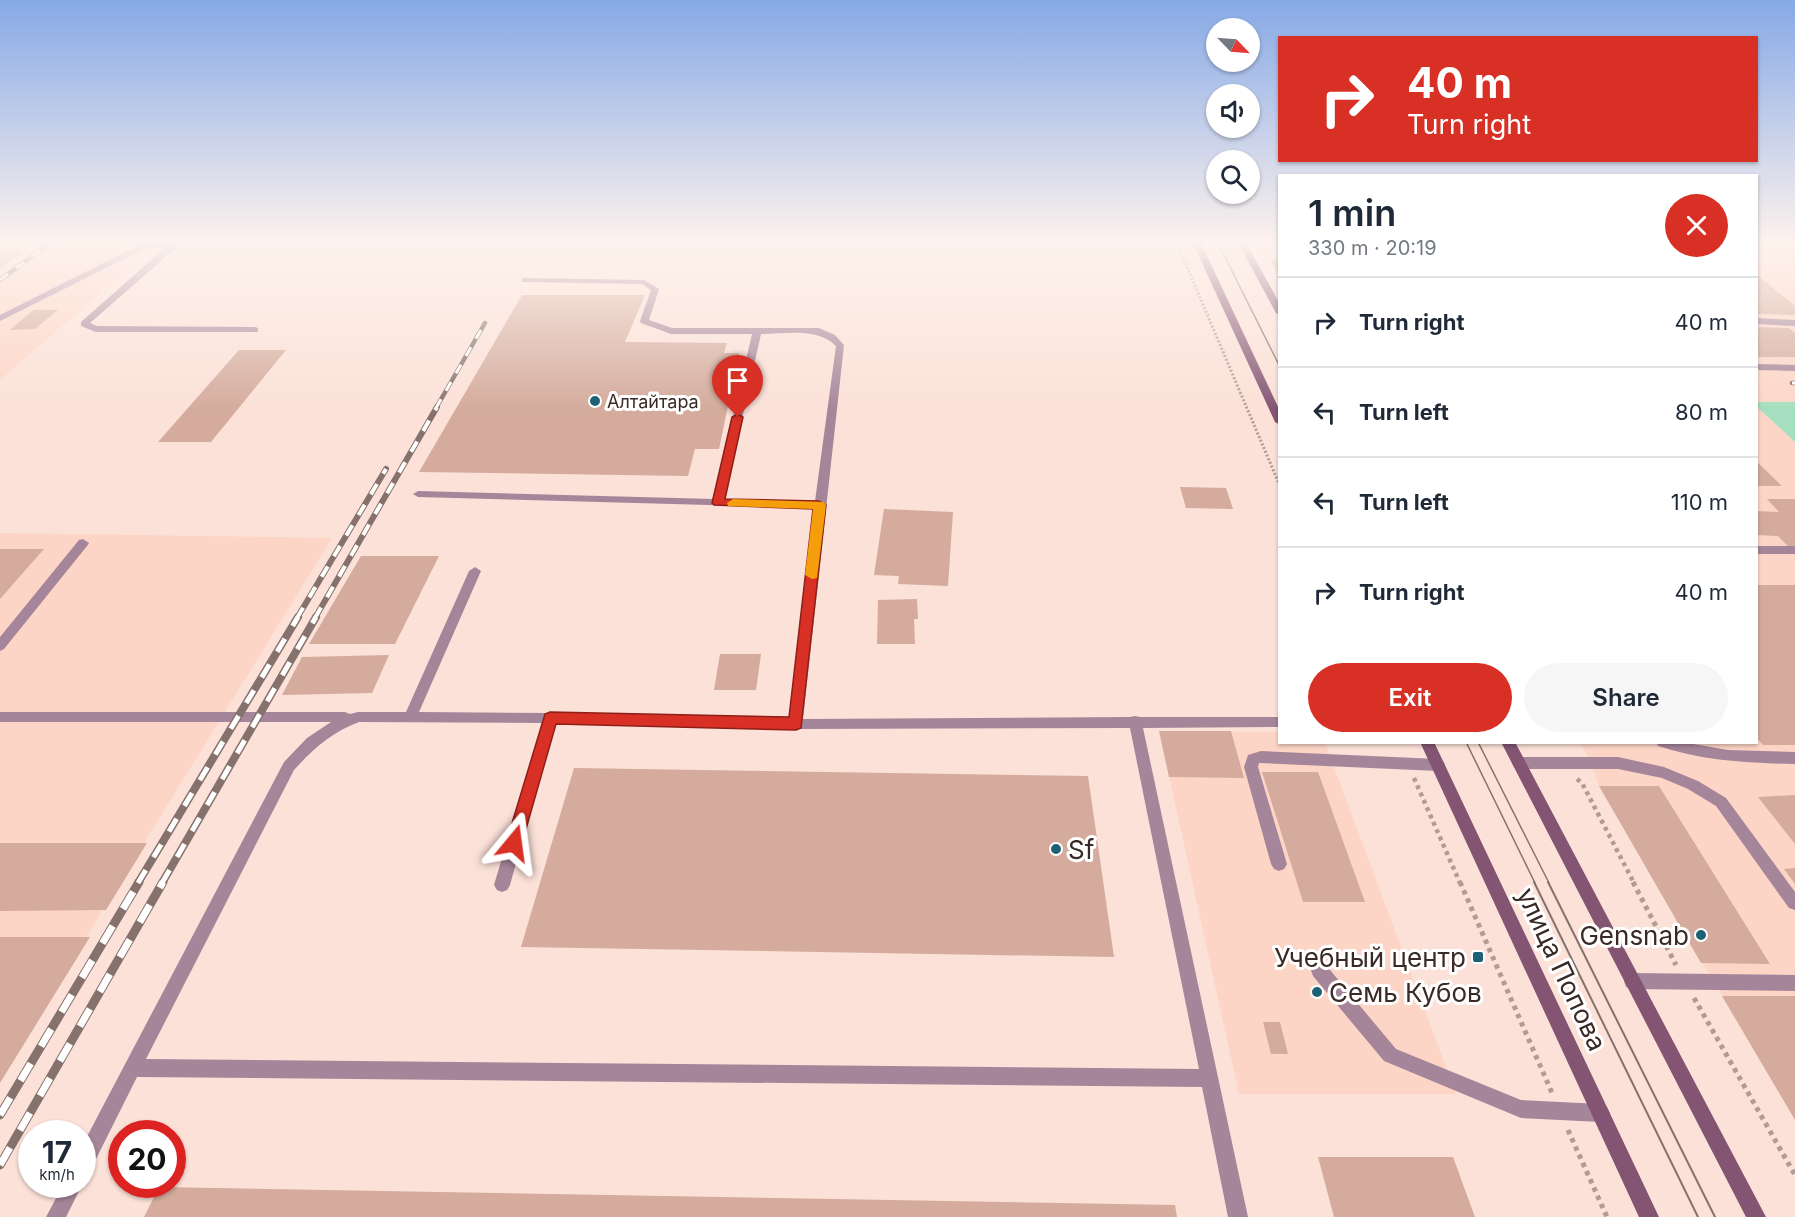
<!DOCTYPE html>
<meta charset="utf-8">
<style>
:root{--surface:#fff;--page:#f6f6f7;--text:#1f2937;--muted:#747a83;--line:#e0e1e3;--accent:#d93025}
body{margin:0;font-family:Inter,sans-serif;background:var(--page);color:var(--text);height:100vh;display:flex;flex-direction:column;font-size:22px;white-space:nowrap}
*{box-sizing:border-box;margin:0}
p{font-size:20px;color:var(--muted)}
.icon{flex:none;width:33px;height:33px;fill:none;stroke:currentColor;stroke-width:2;stroke-linecap:round;stroke-linejoin:round}
.map{position:relative;flex:1;overflow:hidden}
.details{position:absolute;left:1278px;top:174px;width:480px;height:570px;display:flex;flex-direction:column;background:var(--surface);border-radius:0px;box-shadow:0 2px 4px #0004}
.details>*{flex:none}
.guide{position:absolute;left:1278px;top:36px;width:480px;height:126px;border-radius:0px;box-shadow:0 2px 4px #0004;background:#d93025;color:#fff;overflow:hidden}
.needle{width:39px;rotate:115deg}
.controls{position:absolute;left:1206px;top:18px;display:grid;gap:12px}
.controls a{display:grid;place-items:center;width:54px;height:54px;border-radius:50%;background:var(--surface);box-shadow:0 2px 4px #0004;font-size:30px}
.speed{position:absolute;left:18px;top:1120px;display:flex;gap:12px;font-size:30px;font-weight:700;text-align:center}
.speed>*{display:grid;place-content:center;width:78px;height:78px;border-radius:50%;background:var(--surface);box-shadow:0 2px 4px #0004;line-height:1}
.speed small{font-size:15px;font-weight:400}
.speed .limit{border:9px solid #d22;background:#fff;color:#111}
.pin{position:absolute;display:grid;place-items:center;width:51px;height:51px;color:#fff;margin:-62px -26px;border-radius:50% 50% 50% 0;rotate:-45deg;box-shadow:0 0 6px #0007}
.pin .icon{rotate:45deg}
.me{position:absolute;width:66px;margin:-33px;rotate:16deg;stroke-linejoin:round;filter:drop-shadow(0 0 4px #0008)}
.turn{display:flex;align-items:center;gap:21px;height:126px;padding:0 30px;font-size:27px}
.turn .icon{width:78px;height:78px;stroke-width:2.5}
.turn b{display:block;font-size:42px;line-height:51px}
.round{display:grid;place-items:center;flex:none;width:63px;height:63px;border-radius:32px;background:var(--page)}
.headline{display:flex;align-items:center;justify-content:space-between;height:102px;padding:0 30px}
h1{font-size:36px;font-weight:600;line-height:45px}
.action{display:flex;gap:12px;margin-top:auto;padding:12px 30px}
.action a{flex:1;height:69px;border-radius:36px;background:var(--accent);color:#fff;font-size:24px;font-weight:600;line-height:69px;text-align:center}
.action a+a{background:var(--page);color:var(--text)}
ul{padding:0;list-style:none}
li{display:flex;align-items:center;gap:18px;height:90px;padding:0 30px;border-top:2px solid var(--line)}
li div{flex:1}
li b{display:block;font-size:22px}
li em{font-style:normal}
.map>svg:first-child{display:block}
.built{fill:#fdd5c6}
.green{fill:#a5dfbf}
.building{fill:#d4ab9c}
.lines{fill:none;stroke-linecap:round;stroke-linejoin:round}
.path-far2{stroke:#b29b94;stroke-width:3;stroke-dasharray:2 2;stroke-linecap:butt}
.path-far1{stroke:#b29b94;stroke-width:4.5;stroke-dasharray:4 4;stroke-linecap:butt}
.path{stroke:#b29b94;stroke-width:5;stroke-dasharray:4.5 4.5;stroke-linecap:butt}
.lane{fill:#a58599;fill-rule:evenodd}
.secondary{fill:#835573;fill-rule:evenodd}
.tram-far1{stroke:#86726c;stroke-width:1.5}
.tram{stroke:#86726c;stroke-width:2}
.rail-far3-casing{stroke:#86726c;stroke-width:4.5}
.rail-far2-casing{stroke:#86726c;stroke-width:6}
.rail-far1-casing{stroke:#86726c;stroke-width:8}
.rail-casing{stroke:#86726c;stroke-width:9}
.rail-far3{stroke:#fff;stroke-width:3;stroke-dasharray:10;stroke-linecap:butt}
.rail-far2{stroke:#fff;stroke-width:4;stroke-dasharray:12;stroke-linecap:butt}
.rail-far1{stroke:#fff;stroke-width:5;stroke-dasharray:15;stroke-linecap:butt}
.rail{stroke:#fff;stroke-width:7;stroke-dasharray:20;stroke-linecap:butt}
.route{fill:#d93025;stroke:#8d1f18;stroke-width:1.5}
.slow{fill:#f59e0b}
.poi-dot{fill:#1e6174;stroke:#fff;stroke-width:2}
.labels{text-anchor:middle;dominant-baseline:central;stroke-width:6;stroke-linejoin:round;paint-order:stroke}
.far-poi-label{font-size:18px;fill:#3a2a25;stroke:#fff;text-anchor:start}
.near-poi-label{font-size:26px;fill:#3a2a25;stroke:#fff;text-anchor:start}
.near-street-label{font-size:26px;fill:#3a2a25;stroke:#fff}
</style>
<div class="map">
<svg width="1795" height="1217" viewBox="0 0 1795 1217">
<rect width="100%" height="100%" fill="#fbe1d8"/>
<path class="built" d="M0,241H160L0,380Z
M1756,241H1795V402H1757Z
M1757,407L1795,442V1120L1599,786L1588,756L1580,743L1756,742Z
M0,533L332,538L0,1077Z
M1159,731L1279,732L1280,742L1325,743L1456,1094H1239Z"/>
<path class="green" d="M1756,402H1795V442L1757,407Z"/>
<path class="building" d="M0,251H24L0,268Z
M1270,259L1280,260V279Z
M1756,274L1795,306V315L1756,314Z
M522,295H645L625,342L727,343L724,353H739L719,449H695L688,476L419,472Z
M33,310H58L35,329L10,330Z
M1756,327L1789,328L1795,333V357H1756Z
M239,350H286L211,442H158Z
M1756,461L1782,486H1756Z
M1180,487L1226,488L1233,509L1186,508Z
M1767,499H1795V547H1789L1778,536L1756,535V511L1779,512Z
M884,509L953,512L948,586L898,584L899,576L874,575Z
M0,549H44L0,599Z
M361,556H439L395,644H309Z
M1756,585H1795V745H1763L1756,737Z
M917,599L918,619H914L915,644H877L878,600Z
M720,654H761L756,690H714Z
M389,655L372,693L282,695L302,657Z
M1159,731H1231L1244,778L1169,777Z
M574,768L1088,776L1114,957L521,947Z
M1262,772H1318L1365,902H1303Z
M1599,786H1659L1770,964L1701,963Z
M1795,795V844L1758,797Z
M0,843H147L106,910L0,911Z
M1795,868V884L1784,869Z
M0,937H90L0,1083Z
M1722,996H1795V1120Z
M1263,1022H1280L1288,1054H1271Z
M1318,1157H1453L1475,1217H1334Z
M159,1187L1175,1205L1177,1217H144Z"/>
<g class="lines">
<path class="path-far2" d="M1176,241L1280,486"/>
<path class="path-far1" d="M1414,778L1460,883
M1577,779L1582,783L1634,883"/>
<path class="path" d="M1460,882L1552,1093
M1633,882L1676,965
M1694,998L1795,1175
M1568,1130L1607,1217"/>
<path class="lane" d="M175,242L179,244L178,246L90,323L97,326L255,327L258,328V332H96L81,326V322L166,247L146,248L0,321V315L141,244Z
M522,278L644,280L659,289L649,320L672,328H819L835,335L844,345L803,719L1130,717L1135,716L1140,717H1280V727L1143,728L1248,1217H1228L1202,1087L137,1077L89,1173L82,1175V1146L284,762L307,738L331,722H0V712H345L350,714L358,712H406L469,571L475,567L481,571L419,712L550,713L790,718L814,508L418,497L413,494L418,491L714,499L752,334H671L641,323L640,321L651,290L642,284L525,282H522ZM761,334C785,334 817,327 836,346L815,501L724,499ZM359,722L542,723L494,885L497,890L502,892L507,890L510,885L555,723L796,729L1130,728L1199,1069L146,1059L294,770C313,749 332,732 359,722Z
M1756,318L1795,320V326L1756,324Z
M1756,364L1795,365V371L1756,370Z
M83,539L89,543L87,546L4,649L0,651V637L79,540Z
M1756,546H1795V554H1756Z
M1656,742H1682L1728,750L1795,752V764C1748,763 1704,761 1658,746Z
M1261,751L1438,759L1443,761L1445,765L1443,769L1438,771L1259,763L1258,767L1287,864L1284,869L1279,871L1274,869L1271,864L1244,767L1248,755Z
M1519,757H1618L1664,767L1698,781L1726,798L1795,892V910L1789,908L1716,806L1688,789L1662,778L1618,769H1519L1514,767L1512,763L1514,759Z
M1319,962L1325,964L1396,1049L1521,1100L1601,1104L1607,1107L1610,1113L1607,1119L1601,1122L1521,1118L1384,1061L1313,976L1311,970L1313,964Z
M1632,973L1795,975V991L1632,989L1626,987L1624,981L1626,975Z
M63,1185H82L66,1217H46Z"/>
<path class="secondary" d="M1192,241H1200L1280,411V425L1275,422Z
M1237,241H1245L1280,304V315L1276,313Z
M1420,742H1434L1659,1217H1639Z
M1501,742H1515L1766,1217H1746Z"/>
<path class="tram-far1" d="M1217,241L1280,367
M1466,742L1535,883
M1478,742L1549,883"/>
<path class="tram" d="M1534,882L1698,1217
M1548,882L1715,1217"/>
<defs>
<path id="rail-far3" d="M0,280L53,241
M1792,383H1795
M436,408L485,323"/>
<path id="rail-far2" d="M297,618L386,469
M315,618L437,407"/>
<path id="rail-far1" d="M138,883L298,617
M162,883L316,617"/>
<path id="rail" d="M0,1115L139,882
M0,1165L163,882"/>
</defs>
<use href="#rail-far3" class="rail-far3-casing"/>
<use href="#rail-far2" class="rail-far2-casing"/>
<use href="#rail-far1" class="rail-far1-casing"/>
<use href="#rail" class="rail-casing"/>
<use href="#rail-far3" class="rail-far3"/>
<use href="#rail-far2" class="rail-far2"/>
<use href="#rail-far1" class="rail-far1"/>
<use href="#rail" class="rail"/>
</g>
<linearGradient id="sky" x2="0" y2="1"><stop stop-color="#86a9e6"/><stop offset="0.59" stop-color="#fdf2ed"/><stop offset="1" stop-color="#fdf2ed" stop-opacity="0"/></linearGradient>
<rect width="1795" height="411" fill="url(#sky)"/>
<path class="route" d="M738,414L743,417L725,499L819,501L826,505L801,728L796,730L556,724L522,843L520,848L514,850L508,848L506,843L545,714L550,712L789,717L813,509L714,505L712,503L732,417Z"/>
<path class="slow" d="M733,499L824,502L826,505L817,578L812,579L805,575L813,509L728,506L727,503Z"/>
<g class="poi-dot">
<circle cx="595" cy="401" r="6"/>
<circle cx="1056" cy="849" r="6"/>
<circle cx="1701" cy="935" r="6"/>
<rect x="1472" y="951" width="12" height="12" rx="3"/>
<circle cx="1317" cy="992" r="6"/>
</g>
<g class="labels">
<g class="far-poi-label">
<text x="607" y="401">Алтайтара</text>
</g>
<g class="near-poi-label">
<text x="1068" y="849">Sf</text>
<text x="1689" y="935" text-anchor="end">Gensnab</text>
<text x="1466" y="957" text-anchor="end">Учебный центр</text>
<text x="1329" y="992">Семь Кубов</text>
</g>
<g class="near-street-label">
<text transform="translate(1562 969) rotate(65)">улица Попова</text>
</g>
</g>
</svg>
<div class="controls">
<a><svg class="needle" viewBox="-14 -14 28 28"><path d="M0-13l5 13h-10z" fill="#e53935"/><path d="M0 13l5-13h-10z" fill="#747a83"/></svg></a>
<a><svg class="icon" aria-label="sound" viewBox="0 0 24 24"><path d="M4 9h4l5-4v14l-5-4H4zM17 9q2 3 0 6"/></svg></a>
<a><svg class="icon" aria-label="search" viewBox="0 0 24 24"><circle cx="10" cy="10" r="6"/><path d="M15 15l6 6"/></svg></a>
</div>
<div class="speed"><div>17<small>km/h</small></div><div class="limit">20</div></div>
<div class="pin" style="left:738px;top:417px;background:#d93025"><svg class="icon" aria-label="arrive" viewBox="0 0 24 24"><path d="M6 21V4h12l-3 4 3 4H6"/></svg></div>
<svg class="me" style="left:514px;top:843px" viewBox="-20 -20 40 40"><path d="M0-17L14 15 0 8-14 15z" fill="#d93025" stroke="#fff" stroke-width="4"/></svg>
<div class="guide">
<div class="turn"><svg class="icon" aria-label="right" viewBox="0 0 24 24"><path d="M7 20v-9h11M14 6l5 5-5 5"/></svg><div><b>40 m</b>Turn right</div></div>
</div>
<section class="details">
<div class="headline"><div><h1>1 min</h1><p>330 m · 20:19</p></div><a class="round" style="background:#d93025;color:#fff"><svg class="icon" aria-label="close" viewBox="0 0 24 24"><path d="M6 6l12 12M18 6L6 18"/></svg></a></div>
<ul>
<li><svg class="icon" aria-label="right" viewBox="0 0 24 24"><path d="M7 20v-9h11M14 6l5 5-5 5"/></svg><div><b>Turn right</b></div><em>40 m</em></li>
<li><svg class="icon" aria-label="left" viewBox="0 0 24 24"><path d="M17 20v-9H6M10 6l-5 5 5 5"/></svg><div><b>Turn left</b></div><em>80 m</em></li>
<li><svg class="icon" aria-label="left" viewBox="0 0 24 24"><path d="M17 20v-9H6M10 6l-5 5 5 5"/></svg><div><b>Turn left</b></div><em>110 m</em></li>
<li><svg class="icon" aria-label="right" viewBox="0 0 24 24"><path d="M7 20v-9h11M14 6l5 5-5 5"/></svg><div><b>Turn right</b></div><em>40 m</em></li>
</ul>
<div class="action"><a>Exit</a><a>Share</a></div>
</section>
</div>
